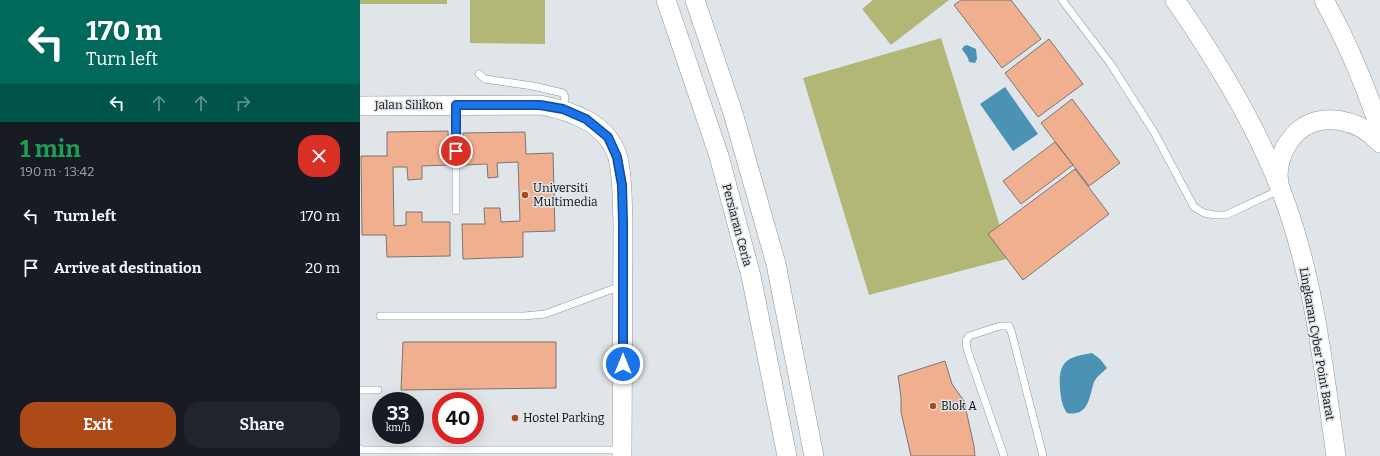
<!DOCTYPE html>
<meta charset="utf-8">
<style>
:root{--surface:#171b24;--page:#20242c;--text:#f1f3f6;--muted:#9ea1a6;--accent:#ae4a18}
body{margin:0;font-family:Bitter,serif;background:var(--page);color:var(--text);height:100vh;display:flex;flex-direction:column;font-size:15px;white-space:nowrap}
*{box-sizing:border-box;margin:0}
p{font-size:13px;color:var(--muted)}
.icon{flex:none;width:22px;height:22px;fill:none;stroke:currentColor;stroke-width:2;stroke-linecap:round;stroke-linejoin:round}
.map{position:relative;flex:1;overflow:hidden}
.sheet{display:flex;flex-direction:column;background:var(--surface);width:360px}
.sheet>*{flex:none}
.hud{background:#00695c;color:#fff;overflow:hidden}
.speed{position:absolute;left:12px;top:392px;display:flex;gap:8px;font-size:20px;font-weight:700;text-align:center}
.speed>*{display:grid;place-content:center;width:52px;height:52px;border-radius:50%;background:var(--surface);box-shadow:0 4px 16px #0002;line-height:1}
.speed small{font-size:10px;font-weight:400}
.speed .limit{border:6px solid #d22;background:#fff;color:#111}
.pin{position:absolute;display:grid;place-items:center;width:34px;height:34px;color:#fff;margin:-17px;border:2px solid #fff;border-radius:50%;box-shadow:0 1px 4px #0007}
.me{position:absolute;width:44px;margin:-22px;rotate:0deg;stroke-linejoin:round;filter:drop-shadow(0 0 3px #0008)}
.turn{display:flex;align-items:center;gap:14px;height:84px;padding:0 20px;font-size:18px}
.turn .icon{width:52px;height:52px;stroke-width:2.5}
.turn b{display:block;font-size:28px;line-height:34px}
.lanes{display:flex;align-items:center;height:38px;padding:0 20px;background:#0003;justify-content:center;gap:20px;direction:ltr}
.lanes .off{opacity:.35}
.round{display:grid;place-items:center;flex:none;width:42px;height:42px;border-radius:16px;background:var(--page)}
.overview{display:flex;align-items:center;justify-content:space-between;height:68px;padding:0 20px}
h1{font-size:24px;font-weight:700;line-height:30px;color:#1e9e55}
.cta{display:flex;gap:8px;margin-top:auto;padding:8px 20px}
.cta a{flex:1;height:46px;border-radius:16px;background:var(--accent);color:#fff;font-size:16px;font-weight:700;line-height:46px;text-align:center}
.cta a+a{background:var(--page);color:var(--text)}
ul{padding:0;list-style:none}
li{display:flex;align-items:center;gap:12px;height:52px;padding:0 20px}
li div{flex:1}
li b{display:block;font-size:15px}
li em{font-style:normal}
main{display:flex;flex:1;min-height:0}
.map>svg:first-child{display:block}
.green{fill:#b3b775}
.water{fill:#4b93b5}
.building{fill:#f0af8f;stroke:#7b7573}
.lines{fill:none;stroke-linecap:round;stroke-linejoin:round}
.lane-casing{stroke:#919699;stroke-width:8}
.secondary-casing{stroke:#919699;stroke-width:20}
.lane{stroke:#fff;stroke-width:7}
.secondary{stroke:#fff;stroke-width:19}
.route-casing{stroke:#114b97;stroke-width:10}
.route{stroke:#1a73e8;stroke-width:7}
.poi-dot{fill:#ae4a18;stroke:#e0e5e9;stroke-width:1.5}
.labels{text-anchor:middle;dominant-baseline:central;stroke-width:3;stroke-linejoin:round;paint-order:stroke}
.street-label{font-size:12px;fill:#0d0f10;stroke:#e0e5e9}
.poi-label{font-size:12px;fill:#0d0f10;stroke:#e0e5e9;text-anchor:start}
</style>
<main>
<section class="sheet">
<div class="hud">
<div class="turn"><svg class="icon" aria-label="left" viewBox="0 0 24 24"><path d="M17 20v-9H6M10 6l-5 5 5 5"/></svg><div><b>170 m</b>Turn left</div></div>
<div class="lanes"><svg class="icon" aria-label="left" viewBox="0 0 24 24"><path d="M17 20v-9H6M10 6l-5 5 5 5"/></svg><svg class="icon off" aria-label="ahead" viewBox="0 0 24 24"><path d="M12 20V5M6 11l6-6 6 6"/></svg><svg class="icon off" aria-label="ahead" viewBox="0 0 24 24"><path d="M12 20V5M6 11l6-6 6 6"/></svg><svg class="icon off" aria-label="right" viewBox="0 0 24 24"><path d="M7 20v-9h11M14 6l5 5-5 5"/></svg></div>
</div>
<div class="overview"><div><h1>1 min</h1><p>190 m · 13:42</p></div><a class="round" style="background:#d93025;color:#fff"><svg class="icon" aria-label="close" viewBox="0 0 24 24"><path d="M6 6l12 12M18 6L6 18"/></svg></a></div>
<ul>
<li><svg class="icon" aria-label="left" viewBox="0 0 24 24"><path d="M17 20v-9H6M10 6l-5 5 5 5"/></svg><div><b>Turn left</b></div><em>170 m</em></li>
<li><svg class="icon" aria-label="arrive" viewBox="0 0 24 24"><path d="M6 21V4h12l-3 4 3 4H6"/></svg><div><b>Arrive at destination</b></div><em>20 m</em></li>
</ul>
<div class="cta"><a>Exit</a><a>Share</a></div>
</section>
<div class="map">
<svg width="1020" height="456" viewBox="0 0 1020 456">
<rect width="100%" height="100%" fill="#e0e5e9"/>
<path class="green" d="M0,0H87V4H0Z
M110,0H185V44L110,43Z
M513,0H589L531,45L502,9Z
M581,38L650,258L509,295L443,78Z"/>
<path class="water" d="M607,45L616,49L617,59L615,63L609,62L608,58L602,49L604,46Z
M645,87L678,134L653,151L620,104Z
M732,353L740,359L747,368C743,372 736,377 734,382C729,397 729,417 707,413C702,406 701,398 700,389C698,361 707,357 732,353Z"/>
<path class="building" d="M601,0H651L681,39L642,68L594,5Z
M689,39L723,84L678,117L645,73Z
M712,99L760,163L729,186L681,123Z
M88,131L89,165L62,166V179L48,180L47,167H33L34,226L46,225V212H62V222H90V256L27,257L26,235H2L1,156H27V132Z
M165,132L166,154L193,153L195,231L163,232V257L103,259L102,224H125L124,208H140L141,222L160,221L158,162L137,163L138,177L128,178L127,164L104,165L103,133Z
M695,142L713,165L661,204L643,181Z
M715,169L749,214L663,280L628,234Z
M43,342H196V388L41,390Z
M585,361L592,384L604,401L614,446L615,456H551L541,412V397L538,376Z"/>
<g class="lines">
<defs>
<path id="lane" d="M702,0L750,63L794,132L834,207L844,213L855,215H866L921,189
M119,74L125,79L173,86L203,93L205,97L203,109
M96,211V105
M20,316H164L185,314L261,286
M0,390H18
M0,449L1,450H262
M644,456L607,349L606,341L609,336L640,326H649L652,334L683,456"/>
<path id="secondary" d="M306,0L359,156L391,276L427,456
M335,0L373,113L416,264L454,456
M815,0C858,62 901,132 926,204C955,285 964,372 976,456
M964,0C987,41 1005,85 1020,129
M0,106L180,105C212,111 248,123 258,158C263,179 262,202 263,223L262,456
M919,182C917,175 919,165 921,158C924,147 929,140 937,132C962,110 1000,120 1020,143"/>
</defs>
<use href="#lane" class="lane-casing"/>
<use href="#secondary" class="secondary-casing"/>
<use href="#lane" class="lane"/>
<use href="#secondary" class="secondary"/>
</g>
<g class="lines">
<defs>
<path id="route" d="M96,151V105H180L203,109L226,119L248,137L257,157L262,185L263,223V364"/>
</defs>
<use href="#route" class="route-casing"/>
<use href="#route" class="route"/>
</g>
<g class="poi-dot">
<circle cx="165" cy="195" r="4"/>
<circle cx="573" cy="406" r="4"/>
<circle cx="155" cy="418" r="4"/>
</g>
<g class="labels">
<g class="street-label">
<text x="49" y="105">Jalan Silikon</text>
<text transform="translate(377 225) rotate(75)">Persiaran Ceria</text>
<text transform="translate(957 344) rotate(80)">Lingkaran Cyber Point Barat</text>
</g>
<g class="poi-label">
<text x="173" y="188">Universiti<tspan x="173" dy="14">Multimedia</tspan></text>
<text x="581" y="406">Blok A</text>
<text x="163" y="418">Hostel Parking</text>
</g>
</g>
</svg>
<div class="speed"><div>33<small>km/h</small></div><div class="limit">40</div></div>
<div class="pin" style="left:96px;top:151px;background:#d93025"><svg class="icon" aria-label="arrive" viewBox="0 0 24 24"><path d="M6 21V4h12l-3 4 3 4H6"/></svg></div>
<svg class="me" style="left:263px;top:364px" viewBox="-20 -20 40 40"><circle r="17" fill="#1a73e8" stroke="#fff" stroke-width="3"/><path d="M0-11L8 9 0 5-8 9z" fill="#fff"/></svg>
</div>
</main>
